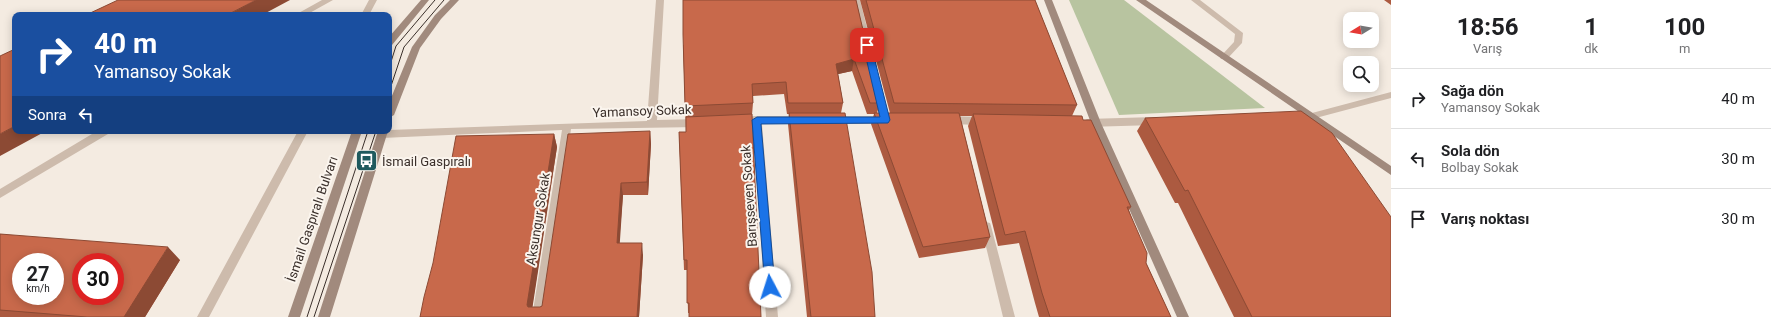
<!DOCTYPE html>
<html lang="tr">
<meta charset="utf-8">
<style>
:root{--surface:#fff;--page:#f2f2f2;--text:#202124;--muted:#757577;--line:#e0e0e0}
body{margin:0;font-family:Roboto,sans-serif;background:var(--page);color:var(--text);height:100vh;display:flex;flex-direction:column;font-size:15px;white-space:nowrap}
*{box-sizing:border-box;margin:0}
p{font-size:13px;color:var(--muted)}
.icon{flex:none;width:22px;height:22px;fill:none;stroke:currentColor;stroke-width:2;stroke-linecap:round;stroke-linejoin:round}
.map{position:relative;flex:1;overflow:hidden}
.side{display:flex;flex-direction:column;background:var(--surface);width:380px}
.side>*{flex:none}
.guide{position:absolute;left:12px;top:12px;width:380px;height:122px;border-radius:8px;box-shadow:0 2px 10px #0003;background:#1a4fa0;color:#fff;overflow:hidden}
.needle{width:26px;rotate:259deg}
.fabs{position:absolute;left:1343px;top:12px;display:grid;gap:8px}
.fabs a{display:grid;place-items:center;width:36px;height:36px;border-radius:8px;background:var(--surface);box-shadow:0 2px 10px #0003;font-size:20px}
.speed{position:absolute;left:12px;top:253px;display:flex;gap:8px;font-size:20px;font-weight:700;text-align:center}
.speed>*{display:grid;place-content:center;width:52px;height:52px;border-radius:50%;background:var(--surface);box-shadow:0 2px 10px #0003;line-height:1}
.speed small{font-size:10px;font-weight:400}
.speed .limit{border:6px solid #d22;background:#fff;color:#111}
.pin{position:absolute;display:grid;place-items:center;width:34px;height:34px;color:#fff;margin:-17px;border-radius:8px;box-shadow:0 2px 6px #0006}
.me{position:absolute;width:44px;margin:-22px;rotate:355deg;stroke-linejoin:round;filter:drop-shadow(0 0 3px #0008)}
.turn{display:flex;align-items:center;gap:14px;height:84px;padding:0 16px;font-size:18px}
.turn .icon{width:52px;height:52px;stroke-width:2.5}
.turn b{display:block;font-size:28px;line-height:34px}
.then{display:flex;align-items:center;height:38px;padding:0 16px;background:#0003;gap:8px;font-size:15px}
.eta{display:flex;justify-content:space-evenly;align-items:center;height:68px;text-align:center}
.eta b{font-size:24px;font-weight:700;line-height:28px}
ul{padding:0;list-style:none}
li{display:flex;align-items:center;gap:12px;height:60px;padding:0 16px;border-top:1px solid var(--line)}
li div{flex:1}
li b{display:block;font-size:15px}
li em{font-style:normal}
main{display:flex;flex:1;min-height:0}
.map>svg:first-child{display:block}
.green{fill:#b8c4a0}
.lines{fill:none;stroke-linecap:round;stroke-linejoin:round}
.service{fill:#cdbbac;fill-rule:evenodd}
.minor{fill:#cdbbac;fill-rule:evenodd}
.secondary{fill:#a18a7d;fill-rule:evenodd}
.tram{stroke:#3b302b;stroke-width:1}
.wall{fill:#ac5a40}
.shaded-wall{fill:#8c4a34}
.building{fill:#c8694b;stroke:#8c4a34;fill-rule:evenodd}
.route{fill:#1a73e8;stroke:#114b97}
.labels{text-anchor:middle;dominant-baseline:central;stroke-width:4;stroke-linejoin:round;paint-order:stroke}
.street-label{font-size:13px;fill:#3b302b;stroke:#fbf5ee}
.poi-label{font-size:13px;fill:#3b302b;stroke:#fbf5ee;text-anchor:start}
</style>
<main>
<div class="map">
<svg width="1391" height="317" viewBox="0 0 1391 317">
<rect width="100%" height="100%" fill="#f4ebe1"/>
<path class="green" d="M1069,0H1124L1265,108L1119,115Z"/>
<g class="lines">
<path class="service" d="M322,0H333L306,15H295Z
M369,0H377L369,15H361Z
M1191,0H1200L1243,33L1242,43L1227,59H1221L1220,57L1234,42L1235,34Z
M1391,92V98L1312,119L1307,116L1312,113Z
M97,131H110L108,134L0,198V189Z
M298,131H308L209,317H197Z"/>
<path class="minor" d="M656,0H664L657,120L699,119L704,123L699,127L571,129L544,317H532L562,130L382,138L377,134L379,131L389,130L647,121Z
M852,0H860L890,120L885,124H833L828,120L833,116H879Z
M757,116H801L806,120L801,124H762L778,317H766L753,124L739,125L734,121L739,117Z
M947,116L983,117L988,121L983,125L947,124L942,120Z
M1155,117L1160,121L1155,125L1087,127L1082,123L1087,119Z
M986,222L990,223L991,226L1015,317H1003L981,226L982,223Z"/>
<path class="secondary" d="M421,0H429L392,45L389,46V37Z
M450,0H459L441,19L420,48L394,115L389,118V103L412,47L435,15Z
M1044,0H1052L1101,123L1189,317H1177L1091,123Z
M1136,0H1146L1391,166V175Z
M352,131H362L300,317H288Z
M378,131H388L330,317H318Z"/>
<path class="tram" d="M389,68L396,46L435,0
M389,92L404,47L444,0
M307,317L368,131
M314,317L376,131"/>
</g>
<path class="wall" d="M856,0L880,103L877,113H890L860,0H1035L1077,105L1072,116L1083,120L1131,207L1129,210L1146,263L1171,317H1039L1035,303L1019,243L998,246L968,126L972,116H960L990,237L985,248L919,258L871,124L874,114H867L852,71L838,74L843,103L841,113L875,317H807L788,124L789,114H787L784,94L753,96V103L752,115L689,313H688L687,270H684L679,132H686L683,45Z
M1384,0H1391V5Z
M1145,118L1391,317H1234L1178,203H1175L1137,131Z
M650,131L651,144L648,195H623L619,243L643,255L639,317H420L554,134L557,147L532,307H540L542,306Z
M0,234L180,260L145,317H0Z"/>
<path class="shaded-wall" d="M256,0H290L262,15H227Z
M854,59L852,71L834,75L836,64Z
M15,126V131H46L0,156V134Z
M650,131L651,144L648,195L647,182Z
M554,134L557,147L531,317L527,305Z
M621,183L623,195L619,255L617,243Z
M642,243L643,255L639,317H637Z
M168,247L180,260L145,317H124Z"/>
<path class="building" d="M118,0H256L227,15H86Z
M683,0H856L880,103H870L854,59L836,64L843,103H788L786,82L752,84L753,103L685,106L683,34Z
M866,0H1035L1077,105L894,103Z
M15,49V126L0,134V56Z
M1301,111L1332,133L1391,217V317H1252L1188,190L1185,191L1145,118Z
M789,113H845L872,272L875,317H811Z
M874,113H959L990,237L923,247Z
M752,114L761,317H689V303H687V260H684L679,132H686V117Z
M973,114L1082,116L1083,120H1091L1131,207H1127L1147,253L1146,263L1171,317H1050L1042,293L1025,231L1005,235Z
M650,131L647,182L621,183L617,243H642L637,317H420L424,297L433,263L456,136L554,134L527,305L528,307H540L542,306L568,134Z
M0,234L168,247L124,317H87L0,310ZM21,262H55V296H21ZM81,262H115V296H81Z"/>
<path class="route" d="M864,43H870L871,45L890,120L888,123L761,124L775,287L773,290L770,291L766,290L765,287L752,120L757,117H880L863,45Z"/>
<defs>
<symbol id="bus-square" viewBox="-11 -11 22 22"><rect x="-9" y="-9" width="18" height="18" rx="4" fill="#1f5a5e" stroke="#fbf5ee"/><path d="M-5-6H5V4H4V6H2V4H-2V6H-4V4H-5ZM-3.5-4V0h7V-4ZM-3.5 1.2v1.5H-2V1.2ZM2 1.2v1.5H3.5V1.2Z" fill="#fff"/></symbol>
</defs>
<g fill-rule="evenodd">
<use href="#bus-square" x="354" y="148" width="25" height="25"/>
</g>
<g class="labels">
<g class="street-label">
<text transform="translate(642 111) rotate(-2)">Yamansoy Sokak</text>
<text transform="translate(749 196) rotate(-94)">Barışseven Sokak</text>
<text transform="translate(312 219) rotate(-71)">İsmail Gaspıralı Bulvarı</text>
<text transform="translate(538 219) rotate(-81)">Aksungur Sokak</text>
</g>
<g class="poi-label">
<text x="382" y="161">İsmail Gaspıralı</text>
</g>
</g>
</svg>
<div class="fabs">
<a><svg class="needle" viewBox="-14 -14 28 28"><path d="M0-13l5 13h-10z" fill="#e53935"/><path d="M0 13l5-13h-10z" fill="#757577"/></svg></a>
<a><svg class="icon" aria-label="search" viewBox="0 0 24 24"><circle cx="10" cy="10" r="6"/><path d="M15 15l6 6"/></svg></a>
</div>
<div class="speed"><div>27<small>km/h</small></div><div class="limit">30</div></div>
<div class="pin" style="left:867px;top:45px;background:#d93025"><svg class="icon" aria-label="arrive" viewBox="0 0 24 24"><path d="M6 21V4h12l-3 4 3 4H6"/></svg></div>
<svg class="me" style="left:770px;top:287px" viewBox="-20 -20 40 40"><circle r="19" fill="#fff"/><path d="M0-13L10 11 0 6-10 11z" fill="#1a73e8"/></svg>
<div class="guide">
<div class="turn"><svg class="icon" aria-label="right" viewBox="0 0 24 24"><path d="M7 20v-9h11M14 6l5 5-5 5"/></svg><div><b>40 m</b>Yamansoy Sokak</div></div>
<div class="then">Sonra<svg class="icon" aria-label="left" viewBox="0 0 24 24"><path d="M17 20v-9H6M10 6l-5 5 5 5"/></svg></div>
</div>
</div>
<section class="side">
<div class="eta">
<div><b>18:56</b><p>Varış</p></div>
<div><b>1</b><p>dk</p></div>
<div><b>100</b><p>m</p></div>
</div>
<ul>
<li><svg class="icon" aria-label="right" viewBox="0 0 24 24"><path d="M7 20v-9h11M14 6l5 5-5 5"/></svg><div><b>Sağa dön</b><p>Yamansoy Sokak</p></div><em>40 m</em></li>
<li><svg class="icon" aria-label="left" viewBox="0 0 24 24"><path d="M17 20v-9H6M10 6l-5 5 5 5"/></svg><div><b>Sola dön</b><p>Bolbay Sokak</p></div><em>30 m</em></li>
<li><svg class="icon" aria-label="arrive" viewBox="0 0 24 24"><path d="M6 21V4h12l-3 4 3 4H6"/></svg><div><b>Varış noktası</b></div><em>30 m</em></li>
</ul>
</section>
</main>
